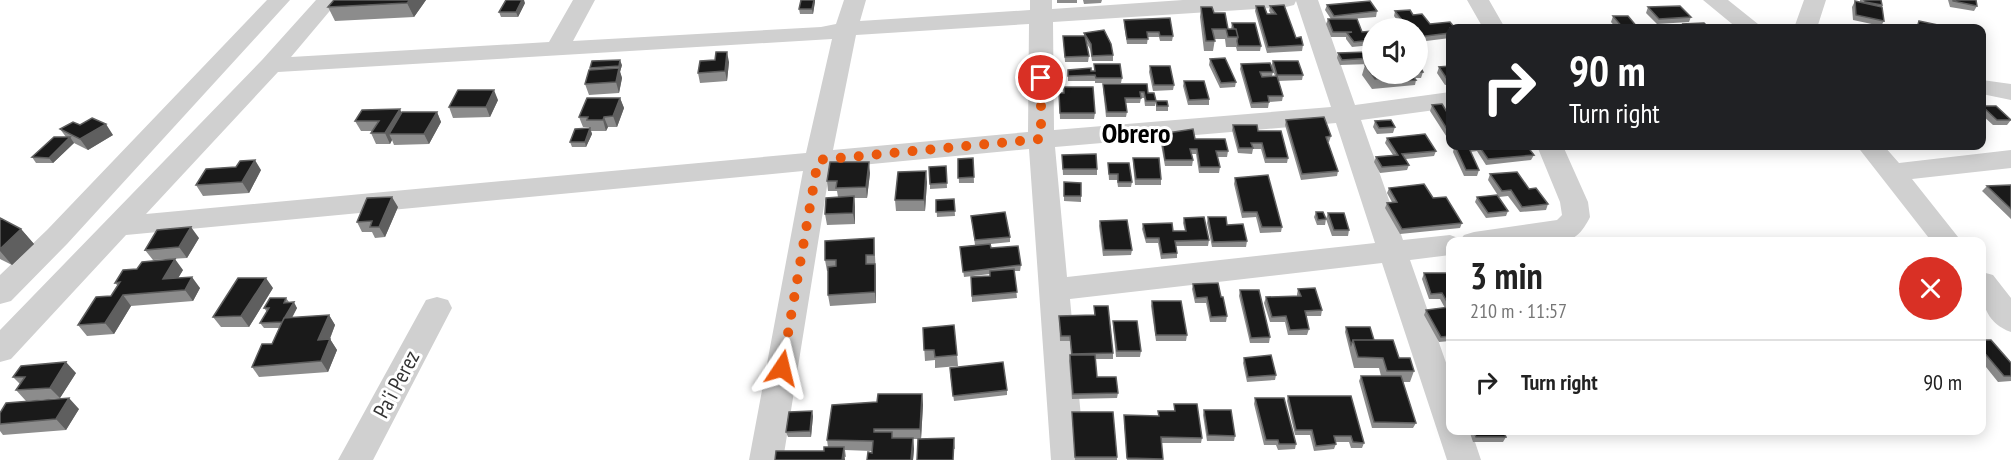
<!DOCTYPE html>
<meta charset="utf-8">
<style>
:root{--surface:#fff;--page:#f2f2f2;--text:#222;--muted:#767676;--line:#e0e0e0}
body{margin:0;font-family:"PT Sans Narrow",sans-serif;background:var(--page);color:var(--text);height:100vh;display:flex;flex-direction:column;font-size:22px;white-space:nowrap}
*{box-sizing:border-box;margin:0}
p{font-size:20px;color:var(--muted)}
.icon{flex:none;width:33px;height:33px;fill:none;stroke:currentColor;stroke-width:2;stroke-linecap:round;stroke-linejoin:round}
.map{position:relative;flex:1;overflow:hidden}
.panel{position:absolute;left:1446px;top:237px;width:540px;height:198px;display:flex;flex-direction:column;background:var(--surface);border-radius:12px;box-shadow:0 3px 15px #0003}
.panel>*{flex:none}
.top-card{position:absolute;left:1446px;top:24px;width:540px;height:126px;border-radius:12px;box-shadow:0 3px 15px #0003;background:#202124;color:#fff;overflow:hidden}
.controls{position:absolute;left:1362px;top:18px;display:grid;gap:12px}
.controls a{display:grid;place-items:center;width:66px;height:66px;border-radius:50%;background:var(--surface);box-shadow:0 3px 15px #0003;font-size:30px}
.pin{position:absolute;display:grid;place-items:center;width:51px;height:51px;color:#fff;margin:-26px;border:3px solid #fff;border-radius:50%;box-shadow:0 2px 6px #0007}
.me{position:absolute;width:66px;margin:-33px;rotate:10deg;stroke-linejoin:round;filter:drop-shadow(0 0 4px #0008)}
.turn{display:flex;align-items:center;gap:21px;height:126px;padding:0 24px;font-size:27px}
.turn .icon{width:78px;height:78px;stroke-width:2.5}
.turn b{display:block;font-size:42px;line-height:51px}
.round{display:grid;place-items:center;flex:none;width:63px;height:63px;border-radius:32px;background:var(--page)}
.overview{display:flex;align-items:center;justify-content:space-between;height:102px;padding:0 24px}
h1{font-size:36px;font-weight:700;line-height:45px}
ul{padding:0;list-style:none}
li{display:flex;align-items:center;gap:18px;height:84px;padding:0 24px;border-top:2px solid var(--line)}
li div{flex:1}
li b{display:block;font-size:22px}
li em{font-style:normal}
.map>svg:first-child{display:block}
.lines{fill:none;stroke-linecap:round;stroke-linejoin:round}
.minor{fill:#d0d0d0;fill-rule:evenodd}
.wall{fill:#8c8c8c}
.shaded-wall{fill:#5f5f5f}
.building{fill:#1a1a1a;stroke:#5f5f5f;stroke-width:1.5}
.route{stroke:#ea580c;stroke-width:10;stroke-dasharray:0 18}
.labels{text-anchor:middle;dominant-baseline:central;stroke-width:6;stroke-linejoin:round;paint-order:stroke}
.street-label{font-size:22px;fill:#333;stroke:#fff}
.district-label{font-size:28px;font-weight:bold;fill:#000;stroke:#fff}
</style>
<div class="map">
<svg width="2011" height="460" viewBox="0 0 2011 460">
<rect width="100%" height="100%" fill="#fff"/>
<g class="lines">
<path class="minor" d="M267,0H290L67,244L11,301L0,304V275L47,230Z
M316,0H339L291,57L549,42L573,0H595L573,41L821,27L836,24L844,0H866L860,21L1030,10V0H1052V9L1183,0H1318L1355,105L1450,92V108L1361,120L1403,240L1450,235L1461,239L1464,235L1474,232L1557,220L1562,215L1560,202L1537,146H1563L1588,202L1590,217C1587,223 1582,232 1576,236C1560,247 1474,242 1450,242V255L1410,260L1450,374V430H1471L1481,460H1447L1382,263L1070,299L1085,460H1051L1029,149L830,168L783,460H749L803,171L126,235L11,359L0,362V330L262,60ZM1296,1L1331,107L1054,130L1053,22L1286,7L1294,5ZM1029,24L1028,132L833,150L856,35ZM832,39L806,153L146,214L278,72ZM1336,123L1375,243L1067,277L1055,147Z
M1467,0H1489L1505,28H1483Z
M1703,0H1728L1763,28H1737Z
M1804,0H1826L1817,28H1794Z
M1982,80L2011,84V100L1982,94Z
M1857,146H1884L1899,163L2011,150V168L1912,179L1962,242H1932Z
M1982,272L1993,275L2011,298V332C1984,323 1979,297 1982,272Z
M437,297L448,300L452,308L373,460H338L426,300Z"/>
</g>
<path class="wall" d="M334,0H426L414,17L335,21L328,7Z
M801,0H815L813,14H800L799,9Z
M1057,0H1077V3H1057Z
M1083,0H1102L1101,3L1084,4Z
M1860,0H1881L1884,21L1881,26L1853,20L1852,7L1855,1L1860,3Z
M1948,0H1976L1977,6L1974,11L1950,7Z
M525,3L518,17H501L499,12Z
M1327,5L1377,11L1376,17L1350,19L1362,32L1372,31V45L1352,47L1346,39V37H1331L1326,24L1328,19H1331L1325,10Z
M1256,6L1267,14H1271L1269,11L1270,6L1296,38L1303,45L1302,51L1267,53L1255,11Z
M1201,7L1214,13L1228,29H1231L1232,23L1261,46L1260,51H1237L1236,47H1226L1225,39H1215L1213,51H1204L1200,17Z
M1648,7L1691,17L1689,22L1657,24L1646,13Z
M1395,11L1413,15L1430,24L1450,28V38L1418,42V28H1403L1394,16Z
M1613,16L1638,28H1616L1611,22Z
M1124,20L1173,36L1172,41H1160L1159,37H1148L1147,44H1127L1124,25Z
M1084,33L1113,55V61H1092L1090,49L1086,42L1089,56L1088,62H1065L1063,36H1084Z
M1338,53L1371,58L1370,64L1340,65L1337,58Z
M1210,59L1236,82L1235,87L1220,88L1209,65Z
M715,60L729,62L727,81L700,83L698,73Z
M1273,61L1303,75L1302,80L1278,81L1283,96L1282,101L1269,102L1268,108H1251L1240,69L1241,64L1273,72L1272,76H1275L1271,66Z
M1418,62L1423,72L1421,78H1415L1416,80L1415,85L1372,89L1362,75L1365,65L1372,74H1418Z
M1094,64L1122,78L1121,83H1095V81H1068V70L1094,71Z
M622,65L620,72L622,78L619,93L589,95L585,84L591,70L590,68Z
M1150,66L1174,85L1173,90L1153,91L1149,72Z
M1450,66V84L1445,85L1437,73L1439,67Z
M1184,81L1209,99V105H1188L1183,86Z
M1103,84L1148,93L1156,101L1155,106H1145L1144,98H1141L1140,103H1126L1127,112L1126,117H1106L1103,90Z
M1064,87L1095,113L1094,119H1060L1059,93H1064Z
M620,98L624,108L617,127H608L606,131H591L592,134L586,147H572L570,142L589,128V127H583L579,117Z
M498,100L490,117L453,118L449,107Z
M1156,101L1168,106V111H1156Z
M1432,105L1450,117V142L1430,111Z
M1982,106L2011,120L2007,125H1993L1982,115Z
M437,112L441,122L429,144L394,145L392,140L390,144H376L371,133L372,131H361L355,121L402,113Z
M1286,120L1331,136L1329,142H1328L1338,171L1337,176L1301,180L1285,125Z
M1375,121L1395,127L1393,133L1377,134L1373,127Z
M80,125L113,135L88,150L74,143L53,163H36L32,157L66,137L60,129Z
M1233,125L1258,131L1288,158L1287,163H1265L1261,149H1253L1252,154L1238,153L1232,130Z
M1161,134L1195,139L1228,151L1227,157H1217L1220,167L1219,173H1199L1196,154H1192L1193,160L1192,166H1165L1160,139Z
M1387,138L1436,151L1434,156L1406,159L1409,165L1407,170L1380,173L1374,162L1376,157L1393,155L1385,143Z
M1452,146H1527L1534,155L1531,160L1486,165L1477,151L1470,152L1479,170L1477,176H1464L1453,152L1454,148Z
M1062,155L1097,169V175H1063Z
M973,158L974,183H959L958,159Z
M1133,158L1161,179V185H1135L1133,164Z
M1108,163L1132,182L1131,187H1118L1117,180H1109Z
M946,166L947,188L930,189V184Z
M261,170L249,193L203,196L196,185Z
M870,173L867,198H854L855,207V224L827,225L825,214L838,197L837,191H828L827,181Z
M1490,174L1529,189L1548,204L1546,210L1520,212L1508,196L1499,197L1488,180Z
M1235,178L1282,227L1281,232L1260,233L1256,217L1242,218L1234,184Z
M927,182L925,211H896L895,200Z
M1064,182L1081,183V202L1064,201Z
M2011,185V219L1982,191L1987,186Z
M1389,188L1433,198L1462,223L1460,228L1400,234L1385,208L1387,203L1392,202L1387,193Z
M1477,197L1508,211L1506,216L1486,218L1475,202Z
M954,199L955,216L937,217L936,200Z
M398,207L385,237L375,238L372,232H362L357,222Z
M1316,212L1326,219L1325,225H1317L1314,217Z
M1328,213L1349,230L1348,236H1332L1326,219Z
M971,216L1010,237V242L991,244V248L1021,265L1020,271H1014L1017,298L972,302L971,277L990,276V274L964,277L960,247L975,245Z
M1208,217L1227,225L1247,241L1246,247H1212L1207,223Z
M0,218L21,229L34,244L12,265L0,259Z
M1184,218L1209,240L1208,246H1176L1177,253V258L1161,259L1158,243H1146L1142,229L1143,224L1173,231H1185L1183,223Z
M1100,221L1132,250L1131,255L1103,256L1099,226Z
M199,238L187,258L153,260L145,250Z
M874,238L876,274V303L830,306L828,295V271H827L825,260Z
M183,270L178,278L200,288L193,301L131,306L114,334L87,336L78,325L111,296L118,286L115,283Z
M1424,273L1450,277V341L1439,342L1424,315L1426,310L1445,308L1440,299H1429L1422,279Z
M1193,284L1227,316L1226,322H1210L1206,303H1195L1192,289Z
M273,288L249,327H221L213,317Z
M1298,289L1322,310L1321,316H1306L1309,329L1307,335H1288L1285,322H1270L1264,303L1266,297L1297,296V294Z
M1240,290L1270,337L1269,343H1250L1239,296Z
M286,298L289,302L297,308L292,318L329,315L335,325L330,339L337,350L328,372L259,377L252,367L272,344L280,328H264L260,323L267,312L264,308Z
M1152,301L1187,335L1186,341H1156L1151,306Z
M1094,306L1113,353V359H1095L1097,377L1118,393L1117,398L1072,399L1069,361L1070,355H1071L1070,341H1060L1059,316L1094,315Z
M1113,321L1141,351L1140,357H1116L1113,327Z
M1346,327L1374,340L1399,358L1414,371L1410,382H1403L1416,423L1413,428H1372L1359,381L1361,376H1381L1379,368H1354L1345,332Z
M923,328L957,355L958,366L935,368V360L925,361Z
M1982,340L2011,363V381L1998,382L1982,362Z
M1244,358L1276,375L1275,380L1247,382L1243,363Z
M1449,360H1450V374L1446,365Z
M76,373L60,398L26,401L16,390L20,384L13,377Z
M950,374L1007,390V395L954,401Z
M922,394L923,405L921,439L954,438L955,449L918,439H913L914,449L913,460H867L872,451L845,450L846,457L824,451L828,447L827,440L877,402Z
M1288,396L1364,443L1362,448H1351L1349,442H1335L1336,444L1334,449L1314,451L1310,435H1295L1287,401Z
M1255,398L1296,444L1295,449L1278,450L1276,445H1264L1254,404Z
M1174,404L1202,438L1201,443H1161L1163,460H1127L1124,421V415L1158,416V411H1174Z
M79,409L66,430L3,435L0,431V413Z
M1204,410L1235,436L1234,441H1207L1203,415Z
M1072,412L1117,457V460H1075Z
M813,416L811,437H788L786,432Z
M1469,430H1503L1506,437L1503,442H1473Z"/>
<path class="shaded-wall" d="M410,0H426L414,17L407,3Z
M522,0H524L525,3L518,17L516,12Z
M814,0H815V2L813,14L812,9Z
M727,52L729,62L727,81L725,71Z
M620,60L622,65L620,72L619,66Z
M619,68L622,78L619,93L616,82Z
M494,90L498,100L490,117L486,107Z
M620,98L624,108L617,127L613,116Z
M400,109L405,120L389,134L392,140L390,144L385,133Z
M437,112L441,122L429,144L424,134Z
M604,117L608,127L606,131L603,120Z
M106,124L113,135L88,150L80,139Z
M590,128L592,134L586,147L585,142Z
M70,137L74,143L53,163L49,158Z
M255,160L261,170L249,193L242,182Z
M869,162L870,173L867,198L866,187Z
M926,171L927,182L925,211L924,200Z
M854,196L855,207V224L853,213Z
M392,197L398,207L385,237L379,227Z
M191,227L199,238L187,258L179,247Z
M21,229L34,244L12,265L0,251V249Z
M175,259L183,270L171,290L163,279Z
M875,264L876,274V303L875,292Z
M192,277L200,288L193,301L185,290Z
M266,278L273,288L249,327L241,316Z
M123,295L131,306L114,334L105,323Z
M294,302L297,308L286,328L282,322Z
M329,315L335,325L325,351L318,340Z
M330,339L337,350L328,372L321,361Z
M66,362L76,373L60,398L50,388Z
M922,394L923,405L921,439L920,429Z
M69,398L79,409L66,430L56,419Z
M812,411L813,416L811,437L810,431Z
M913,438L914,449L913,460H911Z
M844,447L845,460H842Z"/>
<path class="building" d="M334,0H410L407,3L328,7Z
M506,0H522L516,12H499Z
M801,0H814L812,9H799Z
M1864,0H1881L1882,5L1865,2Z
M1953,0H1976L1977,6L1953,1Z
M1370,1L1377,11L1334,16L1327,5Z
M1855,1L1882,7L1884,21L1856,15Z
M1284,5L1296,38L1301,37L1303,45L1268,47L1256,6H1264L1267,14H1276L1270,6Z
M1680,6L1691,17L1659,19L1648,7Z
M1201,7H1212L1214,13H1225L1228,29H1236L1238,37H1228L1226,29H1212L1215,41H1206Z
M1410,10L1413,15L1422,14L1430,24L1450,22L1455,28H1450V33L1418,37V28H1402H1408L1395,11Z
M1613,16H1628L1638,28H1623Z
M1170,18L1173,36H1160L1159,32H1147L1148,39H1127L1124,20Z
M1328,19H1357L1362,32L1372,31V40L1354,42L1347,33L1352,32H1333Z
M1919,21L1952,28H1917Z
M1232,23H1255L1261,46H1238L1237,41L1238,37L1236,29H1234Z
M1704,23L1709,28H1686L1683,24Z
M1104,30L1111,44L1113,55L1092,56L1091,44L1084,33Z
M1063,36H1085L1089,56L1065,57Z
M716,52H727L725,71L698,73L700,61L715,60Z
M1368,52L1371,58L1342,60L1338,53Z
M1225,58L1236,82L1221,83L1210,59Z
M620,60L619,66L590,68L592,61Z
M1273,61H1298L1303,75H1277Z
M1418,62L1423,72H1418Z
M1270,63L1273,72H1260L1262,77L1277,76L1283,96H1268L1269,102L1252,103L1241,64Z
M1094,64H1120L1122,78H1096L1095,75L1068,76V70L1091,68V71H1095Z
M1372,64V74H1403L1405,76L1375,79L1365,65Z
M1150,66H1170L1174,85H1154Z
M1450,66V79H1447L1439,67Z
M619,68L616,82L585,84L589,70Z
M1403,74H1411L1416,80L1404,81L1405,76Z
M1184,81H1204L1209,99L1189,100Z
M1103,84H1147L1148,93H1154L1156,101H1146L1144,92H1140L1141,98H1125L1127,112H1107Z
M1064,87H1093L1095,113H1060L1059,93H1064Z
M458,90H494L486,107H449Z
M587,98H620L613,116L604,117L603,120H587L588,117H579Z
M1156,101H1167L1168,106H1157Z
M1442,104L1450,117V134L1432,105Z
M1982,106H1996L2011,120H1997Z
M400,109L385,133H371L379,121H355L362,110Z
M402,112H437L424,134H389Z
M1324,117L1331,136L1326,137L1338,171L1302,174L1286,120Z
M92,118L106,124L80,139L60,129L73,122L80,125Z
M1391,120L1395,127L1379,128L1375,121Z
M1233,125H1257L1258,131H1281L1288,158H1266L1262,143H1251L1253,148H1239Z
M590,128L585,142H570L575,129Z
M1193,129L1195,139H1225L1228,151H1216L1220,167H1200L1197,149H1190L1193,160H1165L1161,134Z
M1425,134L1436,151L1402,154L1409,165L1382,167L1376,157L1398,155L1387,138Z
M54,137H70L49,158L32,157Z
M1455,146L1459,147L1458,146H1527L1534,155L1488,159L1479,146H1468L1479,170H1466Z
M1096,154L1097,169H1063L1062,155Z
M973,158L974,177L958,178V159Z
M1133,158H1159L1161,179H1136Z
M255,160L242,182L196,185L206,169L236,167L240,161Z
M830,162H869L866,187L836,188L837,181H827Z
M1108,163H1129L1132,182H1118V174H1109Z
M946,166L947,183L930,184L929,167Z
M926,171L924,200H895L898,172Z
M1517,172L1529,189L1536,188L1548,204L1522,207L1511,190L1502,191L1490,174Z
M1268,175L1282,227H1262L1257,212H1243L1235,178Z
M1064,182L1081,183V196H1064Z
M1424,184L1433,198L1446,197L1462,223L1402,229L1387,203L1397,202L1389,188Z
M2011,185V209L1987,186Z
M1497,195L1508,211L1488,213L1477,197Z
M854,196L853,213L825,214L826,198Z
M392,197L379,227H370L372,221L357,222L367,198Z
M954,199L955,211L936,212V200Z
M1005,212L1010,237L975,240L971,216Z
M1316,212H1323L1326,219L1318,220Z
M1328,213H1344L1349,230H1334Z
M1204,217L1209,240L1175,241L1177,253L1162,254L1159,238H1146L1143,224L1172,223L1173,231H1186L1184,218Z
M1208,217H1226L1227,225L1243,224L1247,241L1213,242Z
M0,218L21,229L0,249Z
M1127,220L1132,250H1104L1100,221Z
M191,227L179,247L145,250L157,230Z
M874,238V255H866V264H875V292L828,295V267L836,266V260H825V241Z
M1594,238L1597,242H1569L1568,239Z
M990,244L991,248L1018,246L1021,265L963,272L960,247Z
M175,259L163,279L192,277L185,290L123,295L105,323L78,325L96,297L111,296L120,282L115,283L123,270L137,269L142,262Z
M1014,269L1017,292L972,296L971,277L990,276V271Z
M1424,273H1449L1450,277V336L1441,337L1426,310L1450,307L1442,293L1431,294Z
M238,278H266L241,316L213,317Z
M1218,283L1221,297H1223L1227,316L1211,317L1207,297L1196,298L1193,284Z
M1315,288L1322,310L1305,311L1309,329L1290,330L1286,316L1272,317L1266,297L1301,296L1298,289Z
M1240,290H1259L1270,337L1251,338Z
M270,298H286L284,303L294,302L282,322L260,323L269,308H264Z
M1152,301H1181L1187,335H1156Z
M1094,306H1108L1113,353L1072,354L1070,336H1061L1059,316L1095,315Z
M329,315L318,340L330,339L321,361L252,367L262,344H272L284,318Z
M1113,321H1137L1141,351H1117Z
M954,325L957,355L935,357L934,350H924L923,328Z
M1346,327H1370L1374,340H1353L1351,345Z
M1353,340H1393L1399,358H1410L1414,371H1387L1383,358L1358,357Z
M1982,340H1991L2011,363V376H2004L1982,350Z
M1070,355H1095L1097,377H1116L1118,393L1073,394Z
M1271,355L1276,375L1248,377L1244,358Z
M66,362L50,388L16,390L25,377H13L21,366Z
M1003,362L1007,390L953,396L950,368Z
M1361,376H1401L1416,423L1374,422Z
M878,394H922L920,429H874V432H892V438H913L911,460H867L868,452L872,453L873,441L827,440L832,405L877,402Z
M1288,396H1351L1364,443L1353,442L1351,436H1334L1336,444L1316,446L1312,430H1296Z
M69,398L56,419L0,424V413L6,403Z
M1255,398H1284L1296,444H1279L1278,440H1266Z
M1174,404H1197L1202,438L1161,437L1163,459L1127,458L1124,415L1159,416L1158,411H1175Z
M1204,410H1231L1235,436L1208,435Z
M812,411L810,431L786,432L789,412Z
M1072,412H1113L1117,457H1075Z
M1473,430H1503L1506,437H1476Z
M954,438L953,460H917L918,439Z
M824,447H844L842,460H775L776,451H824Z"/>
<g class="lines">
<path class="route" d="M782,368L818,160L1041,139V78"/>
</g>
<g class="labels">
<g class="street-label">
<text transform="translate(396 384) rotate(-62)">Pa'i Perez</text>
</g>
<g class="district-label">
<text x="1136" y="132">Obrero</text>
</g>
</g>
</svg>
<div class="controls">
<a><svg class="icon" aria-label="sound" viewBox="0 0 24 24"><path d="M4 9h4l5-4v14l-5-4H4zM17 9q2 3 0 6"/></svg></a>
</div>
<div class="pin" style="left:1041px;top:78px;background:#d93025"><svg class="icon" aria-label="arrive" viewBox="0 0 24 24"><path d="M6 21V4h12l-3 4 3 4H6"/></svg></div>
<svg class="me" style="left:782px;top:368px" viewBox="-20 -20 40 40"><path d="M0-17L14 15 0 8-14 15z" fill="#ea580c" stroke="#fff" stroke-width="4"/></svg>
<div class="top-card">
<div class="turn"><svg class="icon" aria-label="right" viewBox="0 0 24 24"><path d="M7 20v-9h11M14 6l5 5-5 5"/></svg><div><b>90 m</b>Turn right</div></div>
</div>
<section class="panel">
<div class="overview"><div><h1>3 min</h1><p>210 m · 11:57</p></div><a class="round" style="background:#d93025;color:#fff"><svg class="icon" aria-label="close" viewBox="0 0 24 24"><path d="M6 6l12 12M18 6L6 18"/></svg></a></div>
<ul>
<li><svg class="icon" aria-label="right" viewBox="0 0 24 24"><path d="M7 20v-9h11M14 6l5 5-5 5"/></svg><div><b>Turn right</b></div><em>90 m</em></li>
</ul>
</section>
</div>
